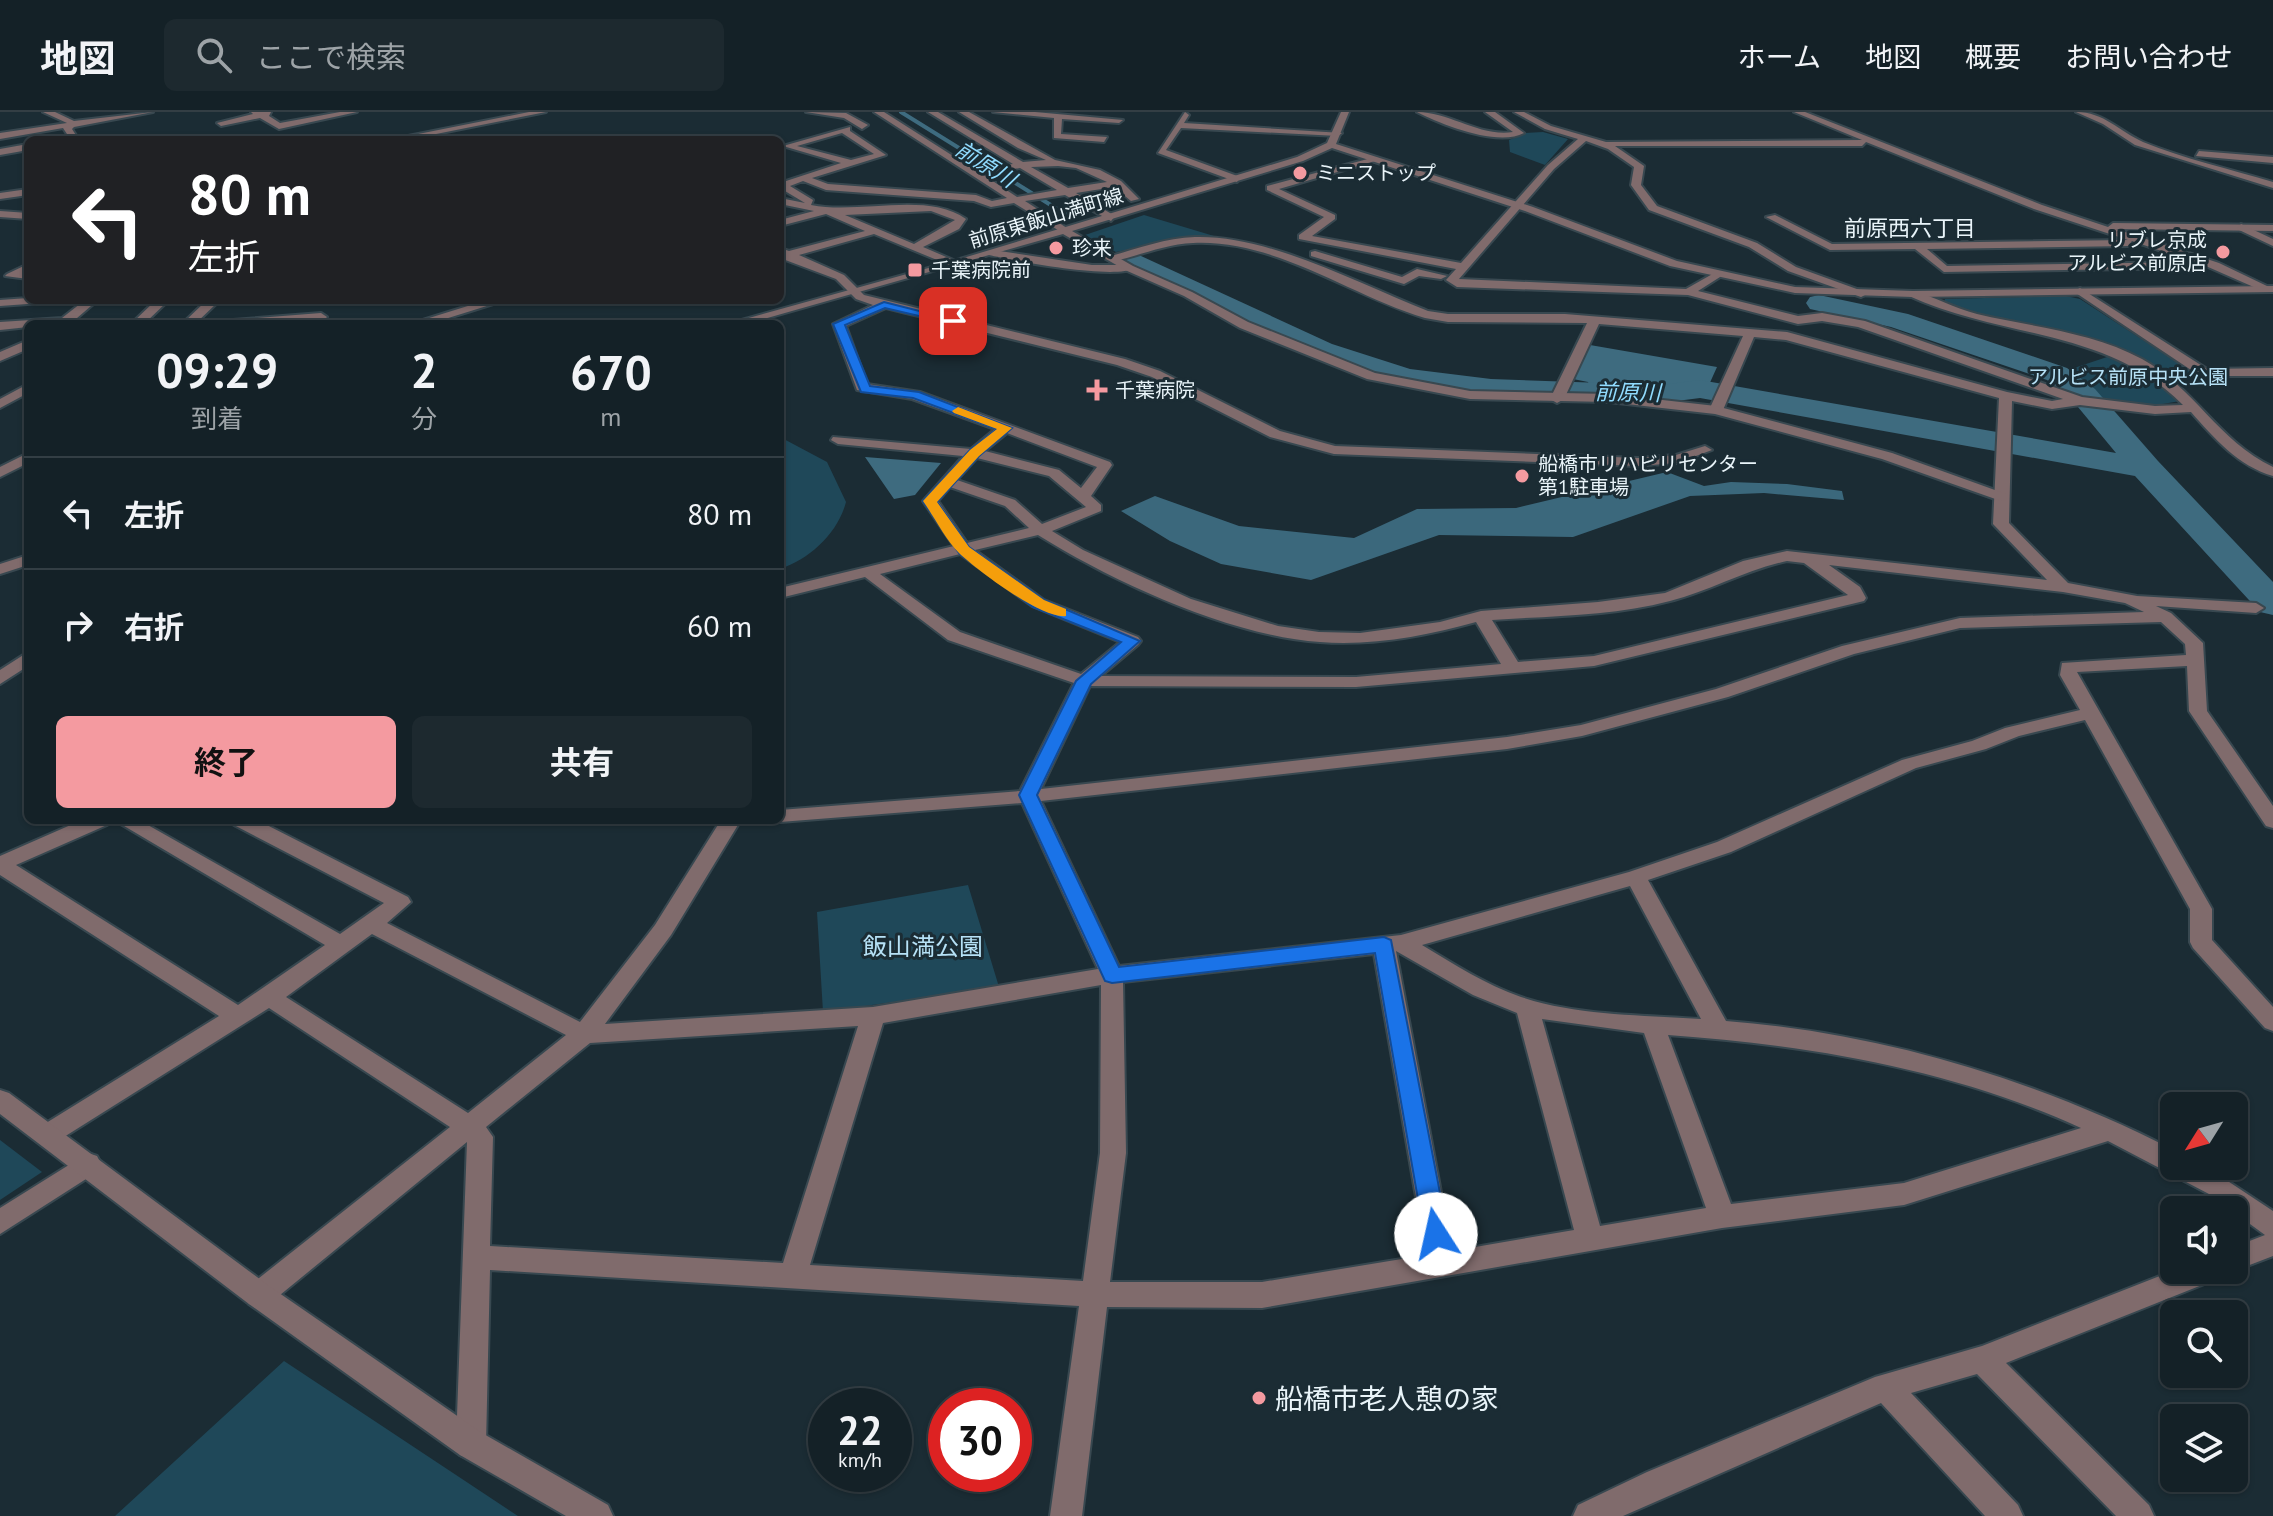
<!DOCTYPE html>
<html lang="ja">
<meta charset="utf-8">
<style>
:root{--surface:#142127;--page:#1d292f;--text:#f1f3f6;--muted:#9da3a7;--line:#333e44;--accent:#f49aa0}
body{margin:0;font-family:"PT Sans","Noto Sans JP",sans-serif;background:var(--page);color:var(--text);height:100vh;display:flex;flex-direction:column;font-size:30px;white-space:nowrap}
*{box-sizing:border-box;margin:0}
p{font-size:26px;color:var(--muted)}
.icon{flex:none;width:44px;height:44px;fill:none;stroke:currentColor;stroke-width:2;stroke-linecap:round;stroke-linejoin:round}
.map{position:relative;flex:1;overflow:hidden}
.details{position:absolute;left:24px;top:208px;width:760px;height:504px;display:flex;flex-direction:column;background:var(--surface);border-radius:12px;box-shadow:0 2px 6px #0004,0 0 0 2px var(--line)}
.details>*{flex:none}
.top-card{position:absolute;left:24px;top:24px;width:760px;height:168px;border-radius:12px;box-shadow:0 2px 6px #0004,0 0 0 2px var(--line);background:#202124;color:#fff;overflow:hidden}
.needle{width:52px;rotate:233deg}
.buttons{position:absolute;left:2160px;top:980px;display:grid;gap:16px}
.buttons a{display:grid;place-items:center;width:88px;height:88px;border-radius:12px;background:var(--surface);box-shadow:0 2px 6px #0004,0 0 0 2px var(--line);font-size:40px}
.speed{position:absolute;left:808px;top:1276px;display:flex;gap:16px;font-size:40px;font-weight:700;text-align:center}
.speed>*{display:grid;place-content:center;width:104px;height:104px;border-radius:50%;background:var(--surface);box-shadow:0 2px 6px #0004,0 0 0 2px var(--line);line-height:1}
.speed small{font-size:20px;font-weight:400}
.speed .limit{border:12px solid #d22;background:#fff;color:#111}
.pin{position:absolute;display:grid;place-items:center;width:68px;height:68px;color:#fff;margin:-34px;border-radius:16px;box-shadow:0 4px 12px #0006}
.me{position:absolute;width:88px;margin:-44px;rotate:350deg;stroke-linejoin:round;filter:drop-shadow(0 0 6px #0008)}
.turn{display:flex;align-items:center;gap:28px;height:168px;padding:0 32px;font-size:36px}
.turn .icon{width:104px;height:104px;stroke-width:2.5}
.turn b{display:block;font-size:56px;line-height:68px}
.eta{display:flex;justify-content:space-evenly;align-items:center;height:136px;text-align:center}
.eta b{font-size:48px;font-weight:700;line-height:56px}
.primary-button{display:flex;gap:16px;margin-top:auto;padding:16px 32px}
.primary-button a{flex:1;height:92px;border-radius:12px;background:var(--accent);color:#111;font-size:32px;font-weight:700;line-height:92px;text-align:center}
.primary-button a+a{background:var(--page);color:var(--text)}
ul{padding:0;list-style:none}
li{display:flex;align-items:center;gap:24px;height:112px;padding:0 32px;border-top:2px solid var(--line)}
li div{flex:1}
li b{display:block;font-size:30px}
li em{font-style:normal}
header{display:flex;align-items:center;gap:48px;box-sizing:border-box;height:112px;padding:0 40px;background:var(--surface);border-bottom:2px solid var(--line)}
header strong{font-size:38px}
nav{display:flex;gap:44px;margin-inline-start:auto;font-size:28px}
.search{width:560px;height:72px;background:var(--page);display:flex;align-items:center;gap:20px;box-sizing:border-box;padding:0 28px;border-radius:12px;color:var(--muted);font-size:30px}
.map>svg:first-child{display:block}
.green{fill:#1f4859}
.forest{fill:#3b687c}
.water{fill:#3e6b7f}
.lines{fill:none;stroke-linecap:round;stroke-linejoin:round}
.stream{stroke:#3e6b7f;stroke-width:4}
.river{fill:#3e6b7f;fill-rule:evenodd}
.minor-casing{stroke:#384850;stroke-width:4}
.tertiary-casing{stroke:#384850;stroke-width:4}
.minor{fill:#806b6c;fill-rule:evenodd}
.tertiary{fill:#806b6c;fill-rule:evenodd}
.route{fill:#1a73e8;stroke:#114b97;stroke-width:2}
.slow{fill:#f59e0b}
.poi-dot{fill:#f49aa0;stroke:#1b2c34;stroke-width:3}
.labels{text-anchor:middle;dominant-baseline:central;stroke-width:6;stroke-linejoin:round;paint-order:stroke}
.far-poi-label{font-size:20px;fill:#e9f4f9;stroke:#1b2c34;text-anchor:start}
.far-street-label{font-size:20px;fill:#e9f4f9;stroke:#1b2c34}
.far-park-label{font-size:20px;fill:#b6e1f6;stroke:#1b2c34}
.far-water-label{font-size:22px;font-style:italic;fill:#90dbfe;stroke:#1b2c34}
.far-neighbourhood-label{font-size:22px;fill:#e9f4f9;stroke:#1b2c34}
.park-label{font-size:24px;fill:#b6e1f6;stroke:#1b2c34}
.near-poi-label{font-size:28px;fill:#e9f4f9;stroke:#1b2c34;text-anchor:start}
</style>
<header>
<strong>地図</strong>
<div class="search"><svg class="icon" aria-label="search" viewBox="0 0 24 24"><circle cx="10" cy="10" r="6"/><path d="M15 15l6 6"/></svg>ここで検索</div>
<nav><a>ホーム</a><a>地図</a><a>概要</a><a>お問い合わせ</a></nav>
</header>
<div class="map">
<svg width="2273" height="1404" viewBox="0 0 2273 1404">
<rect width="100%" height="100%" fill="#1b2c34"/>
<path class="green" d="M1543,20L1568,27L1545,53L1510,40L1509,28L1525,21Z
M1144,103L1214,124H1197L1116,140L1085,123Z
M2066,184L2080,187L2197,263L2156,267L2180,289L2151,294L2090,287L2059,261L2113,243L1944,191L1945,187Z
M780,325L827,350L846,390C838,421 810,447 780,457Z
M968,773L999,875L823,900L817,800Z
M0,1028L42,1060L0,1088Z
M284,1249L518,1404H115Z"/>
<path class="forest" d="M1667,360L1704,374L1731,370L1787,372L1842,379L1844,388L1764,381L1690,384L1573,425L1439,423L1311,468L1221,452L1170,429L1121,399L1155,384L1239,414L1354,426L1417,397L1516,396Z"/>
<path class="water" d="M1590,233L1717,255L1708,275L1686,273L1650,278L1590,275L1588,270L1573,267Z
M865,345L941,351L915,383L894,387Z"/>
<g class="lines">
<path class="stream" d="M901,0L1070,105"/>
<path class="river" d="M1128,138L1332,232L1410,257L1491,267L1661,273L1700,268L2116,341L2073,289L2047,268L1891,215L1810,197L1806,191L1810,185L1819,183L1908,202L2067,256L2095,277L2158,349L2273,470V503L2260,500L2135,364L1700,286L1661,291L1491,285L1406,274L1312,244L1119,150L1116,145Z"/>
<defs>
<path id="minor" d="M43,0H55L74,9L153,0L74,15L72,17L79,28H71L63,16L0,27V21L67,11Z
M251,0H271L269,4L280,11L340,0H357L279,17L260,6L221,14L217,11L253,2Z
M529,0H546L406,28H388Z
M806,0L846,1L868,13L862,17L844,6Z
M874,0H884L975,58L1013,52L928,0H938L1023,50L1046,48L1018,36L959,0H969L1055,48L1100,58L1121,69L1139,87L1131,89L1114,75L1076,81L1115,104L1111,109L1065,83L1025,89L1070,118L1066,123L1014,91L991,95L974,89L826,78L803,69L790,74L813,88L811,93C859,103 926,79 966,107L959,117L923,135L958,150V154L954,155L874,122L799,143L844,163L864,183L1125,247L1160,259L1280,319L1335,334L1638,346L1676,343L1705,334L1712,338L1677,351L1638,354L1334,342L1270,325L1152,265L1117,253L886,196L846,214L867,272L920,280L1110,350L1112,353L1091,384L1101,393V399L1052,419L1083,438L1191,487L1278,514L1319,520L1360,521L1440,510L1481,499L1598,490L1665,481L1743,449L1787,439L2047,468L1993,412L1999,286L1786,228L1754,225L1723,298L1716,302L1709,298L1743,224L1599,212L1564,287L1557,291L1550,287L1587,211L1448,210L1425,206C1349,183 1275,127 1193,131C1166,132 1141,143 1115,149L1111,148V144C1139,136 1166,126 1195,125C1270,123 1359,172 1428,199L1448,202H1565L1787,220L2007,280L2052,289L2063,287L1858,215L1822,209L1798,212L1688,183L1457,175L1446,168L1456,157L1299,127V123L1324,105L1267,78V74L1375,45V49L1279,77L1335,103V107L1312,124L1461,151L1548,53L1578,27L1545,17L1514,0H1524L1551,14L1606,30L1862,28L1794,0H1805L2042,93L2108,115L2113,111L2273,113V119L2116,117L2219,151L2269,175L2271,177L2265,180L2199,151L2195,156L1944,160L1915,137L1830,138L1766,105L1775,103L1832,132L2128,128L2034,97L1866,30L1862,34H1615L1644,54L1641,73L1657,94L1757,131L1796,155L1865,180L1867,182L1861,185L1788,159L1749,135L1649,98L1631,73L1634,55L1608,37L1586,29L1554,57L1459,167L1686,177L1716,160L1722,163L1720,165L1698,179L1798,204L1822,201L1865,209L2082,285L2155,294L2183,293C2107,216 2003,227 1909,184L1907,182L1913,179C1935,185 1954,196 1977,202C2032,215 2092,220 2142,247C2195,276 2218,329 2273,355V364C2238,354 2214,326 2191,300L2155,302L2080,293L2052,297L2012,289L2009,411L2068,471L2137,484L2256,491L2264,496L2256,501L2156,494L2171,501L2203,531L2207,599L2273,694V716L2266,714L2189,599L2187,554L2077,560L2212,797V828L2273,895V919L2265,916L2193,836L2190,830V797L2085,608L2019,624L1986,637L1916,656L1731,740L1648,768L1726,909C1881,921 2035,967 2174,1038V1054H2205L2273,1099V1144L2234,1159L2231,1158H2234V1135L2265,1123L2209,1082L2108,1029L1904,1093L1722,1116L1262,1196L1107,1195L1082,1404H1050L1079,1194L490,1158L486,1332L482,1343L471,1347L460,1343L456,1332L467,1030L269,1192L259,1196L249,1192L245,1183L249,1174L450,1015L269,896L56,1030L47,1033L38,1030L34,1023L38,1016L219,904L0,763V744L82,708H110L107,713L16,753L238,893L325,833L114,708H139L340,822L384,791L234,713L231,708H257L408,785L411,790L387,811L580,910L655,813L721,708H741L671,823L605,912L873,895L1098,857L1022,691L780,710L773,708H780V698L1020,679L1074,571L948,528L865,465L780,486V476L954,434L923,389L963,344L838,332L831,328L833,325L971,337L995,317L912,287L857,278L833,212L873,193L856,187L836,167L780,146V136L789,139L865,119L826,102L780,114V108L814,99L780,92V86L805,91L780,76V71L841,51L783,34L850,15V19L886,43L812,66L828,72L976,83L992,89L1007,86ZM842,21L874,42L851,48L797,34ZM1058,54L1076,56L1107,70L1068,76L1031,55ZM1020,56L1057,78L1017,85L982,62ZM931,99L955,108L914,132L845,103ZM2132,129L2194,150L1947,154L1927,137L2128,134ZM1007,321L1097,355L1081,376L1059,358L985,339ZM977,346L1049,364L1086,395L1042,412L1015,388L957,368ZM950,375L1005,394L1029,416L967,431L938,389ZM1038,423C1113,470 1231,524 1320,530C1372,534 1426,524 1476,510L1501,552L1356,565L1101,564L1138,533L1141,529L1138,525L1044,488L975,438ZM960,442L1032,494L1120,530L1081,562L960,520L880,462ZM1787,449L1804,451L1848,483L1594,544L1518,550L1492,508C1551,504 1613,504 1670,489C1710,479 1745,458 1787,449ZM1829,453L2063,480L2125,491L2144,500L1960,506L1842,534L1716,577L1581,613L1507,625L1041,677L1090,574L1356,575L1594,554L1864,489L1866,486L1860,475ZM2161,510L2185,532L2186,543L2062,551L2060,563L2080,598L2005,616L1972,629L1902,648L1717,730L1629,760L1401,823L1119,854L1041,689L1507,637L1582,624L1728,585L1854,542L1960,516ZM1630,774L1701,907C1643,903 1578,904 1521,885C1486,873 1454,852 1422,833ZM372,822L566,923L468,1001L286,885ZM1396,839L1473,883L1517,901L1574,1118L1452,1139ZM1374,842L1426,1143L1262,1170H1110L1126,1041L1123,870ZM1101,873L1100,1041L1083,1169L810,1153L883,911ZM1542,907L1644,921L1706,1096L1600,1114ZM858,914L783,1151L490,1134L493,1025L486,1015L590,931ZM1668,923C1809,933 1952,957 2081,1016L1904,1071L1731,1092Z
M993,0H1035L1123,8L1119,11L1062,7L1061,22L1107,25L1104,30L1054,26V6Z
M1185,0L1189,3L1184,11L1342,21L1338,24L1181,16L1166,38L1240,65L1237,70L1158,41Z
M1417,0C1450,0 1479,25 1513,20L1485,0H1495L1524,21C1498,35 1442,13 1417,0Z
M2076,0C2104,0 2119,19 2143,30C2184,47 2230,57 2273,70V76L2135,33L2103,12Z
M28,32V38L0,43V37Z
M2199,39L2273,45V51L2196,44Z
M28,77V83L0,87V81Z
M0,99L28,101V107L0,105Z
M993,138L1092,153H1129L1134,156C1116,168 1015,149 989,143L988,141Z
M1315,139L1402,165L1417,157L1447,164L1441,167L1419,164L1404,172L1311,144V140Z
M28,152V167L5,164L7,162Z
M2080,176L2207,257L2273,256V264H2200L2076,181L2074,179Z
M28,186L47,188L41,191L0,194V188Z
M85,188H98L70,212H28V215L0,218V210L62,206Z
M156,188H169L144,212H131Z
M207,188L218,190L195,212H182Z
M487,188H506L429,212H410Z
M321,201L327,205L325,207L227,212L233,208Z
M28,228V237L0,249V240Z
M28,272V281L0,296V287Z
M28,341V351L0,365V355Z
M28,443V453L0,462V452Z
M88,1041L97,1044L101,1052L97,1060L0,1122V1096Z
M2175,1158H2221L2217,1167L2006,1251L2149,1393L2154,1404H2116L1977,1262L1911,1281L2018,1393L2023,1404H1985L1881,1291L1623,1404H1573L1578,1393L1647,1360L1875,1265L1982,1234Z"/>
<path id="tertiary" d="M1341,0H1349L1336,32L1533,95L1677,149L1795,175L1913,179L2273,174V180L1913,185L1795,181L1670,154L1525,99L1332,36L1303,49L1072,119L1133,154L1192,180L1248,210L1375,261L1470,279L1609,282L1716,294L1892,341L2006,382V388L2001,389L1882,347L1715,302L1609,290L1470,287L1367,267L1240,216L1184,184L1125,158L1063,122L746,212H727L950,150L1297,45L1327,31Z
M2241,112L2273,127V134L2237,117Z
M28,540V554L0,572V558Z
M0,978L9,981L269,1174L482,1321L608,1393L613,1404H566L460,1343L249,1192L0,1002Z"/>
</defs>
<use href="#minor" class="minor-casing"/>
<use href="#tertiary" class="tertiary-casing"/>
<use href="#minor" class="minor"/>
<use href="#tertiary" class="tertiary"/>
</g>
<path class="route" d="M884,190L959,209L953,212L885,196L845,213L870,274L919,280L1012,316L979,344L937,390L969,435L1044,488L1140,529L1091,572L1037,683L1119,855L1384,825L1391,828L1448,1122L1445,1129L1436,1132L1428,1129L1424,1122L1375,841L1112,871L1105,869L1019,683L1076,569L1121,530L1033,495L959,441L923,389L970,338L997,317L913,286L861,280L833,212Z"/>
<path class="slow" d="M958,295L1012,316L979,344L937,390L969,435L1044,488L1066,497V504C1043,508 977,458 959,441C945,427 935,406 923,389L970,338L997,317L954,301L952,299Z"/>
<g class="poi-dot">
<circle cx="1300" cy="61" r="8"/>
<circle cx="1056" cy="136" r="8"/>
<circle cx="2223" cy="140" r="8"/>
<rect x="907" y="150" width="16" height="16" rx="4"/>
<path d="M1093 266h8v8h8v8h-8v8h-8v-8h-8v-8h8z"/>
<circle cx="1522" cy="364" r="8"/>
<circle cx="1259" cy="1286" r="8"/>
</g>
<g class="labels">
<g class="far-poi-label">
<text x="1316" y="61">ミニストップ</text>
<text x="2207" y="128" text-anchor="end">リブレ京成<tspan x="2207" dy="23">アルビス前原店</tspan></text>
<text x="1072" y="136">珍来</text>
<text x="931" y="158">千葉病院前</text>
<text x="1115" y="278">千葉病院</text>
<text x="1538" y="352">船橋市リハビリセンター<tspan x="1538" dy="23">第1駐車場</tspan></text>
</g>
<g class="far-street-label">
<text transform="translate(1046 106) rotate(-17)">前原東飯山満町線</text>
</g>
<g class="far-park-label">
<text x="2128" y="265">アルビス前原中央公園</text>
</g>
<g class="far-water-label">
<text transform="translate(986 52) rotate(32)">前原川</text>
<text transform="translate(1628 280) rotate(1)">前原川</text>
</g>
<g class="far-neighbourhood-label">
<text x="1910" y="116">前原西六丁目</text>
</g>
<g class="park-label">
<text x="923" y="834">飯山満公園</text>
</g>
<g class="near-poi-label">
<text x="1275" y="1286">船橋市老人憩の家</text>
</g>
</g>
</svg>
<div class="buttons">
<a><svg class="needle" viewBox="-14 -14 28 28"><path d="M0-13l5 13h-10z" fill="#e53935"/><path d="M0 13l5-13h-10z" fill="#9da3a7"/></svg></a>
<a><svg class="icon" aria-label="sound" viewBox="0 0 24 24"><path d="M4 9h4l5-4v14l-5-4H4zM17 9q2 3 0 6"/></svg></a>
<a><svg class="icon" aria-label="search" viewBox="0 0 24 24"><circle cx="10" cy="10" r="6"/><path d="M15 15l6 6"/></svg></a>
<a><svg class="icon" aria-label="layers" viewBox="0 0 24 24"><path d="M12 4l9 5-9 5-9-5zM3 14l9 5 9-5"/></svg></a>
</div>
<div class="speed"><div>22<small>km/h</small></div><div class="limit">30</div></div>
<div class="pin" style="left:953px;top:209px;background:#d93025"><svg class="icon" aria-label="arrive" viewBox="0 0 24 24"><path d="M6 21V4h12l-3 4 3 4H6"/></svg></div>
<svg class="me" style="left:1436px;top:1122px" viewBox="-20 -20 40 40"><circle r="19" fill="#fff"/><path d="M0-13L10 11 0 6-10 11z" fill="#1a73e8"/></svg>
<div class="top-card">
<div class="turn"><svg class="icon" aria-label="left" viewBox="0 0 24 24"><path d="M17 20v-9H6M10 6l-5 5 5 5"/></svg><div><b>80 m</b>左折</div></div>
</div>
<section class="details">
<div class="eta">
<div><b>09:29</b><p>到着</p></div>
<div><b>2</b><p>分</p></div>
<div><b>670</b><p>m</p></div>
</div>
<ul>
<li><svg class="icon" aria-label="left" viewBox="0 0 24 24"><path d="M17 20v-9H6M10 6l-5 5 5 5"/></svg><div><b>左折</b></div><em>80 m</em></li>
<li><svg class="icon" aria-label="right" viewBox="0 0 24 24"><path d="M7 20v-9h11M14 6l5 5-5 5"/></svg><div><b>右折</b></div><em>60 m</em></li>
</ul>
<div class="primary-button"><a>終了</a><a>共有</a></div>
</section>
</div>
